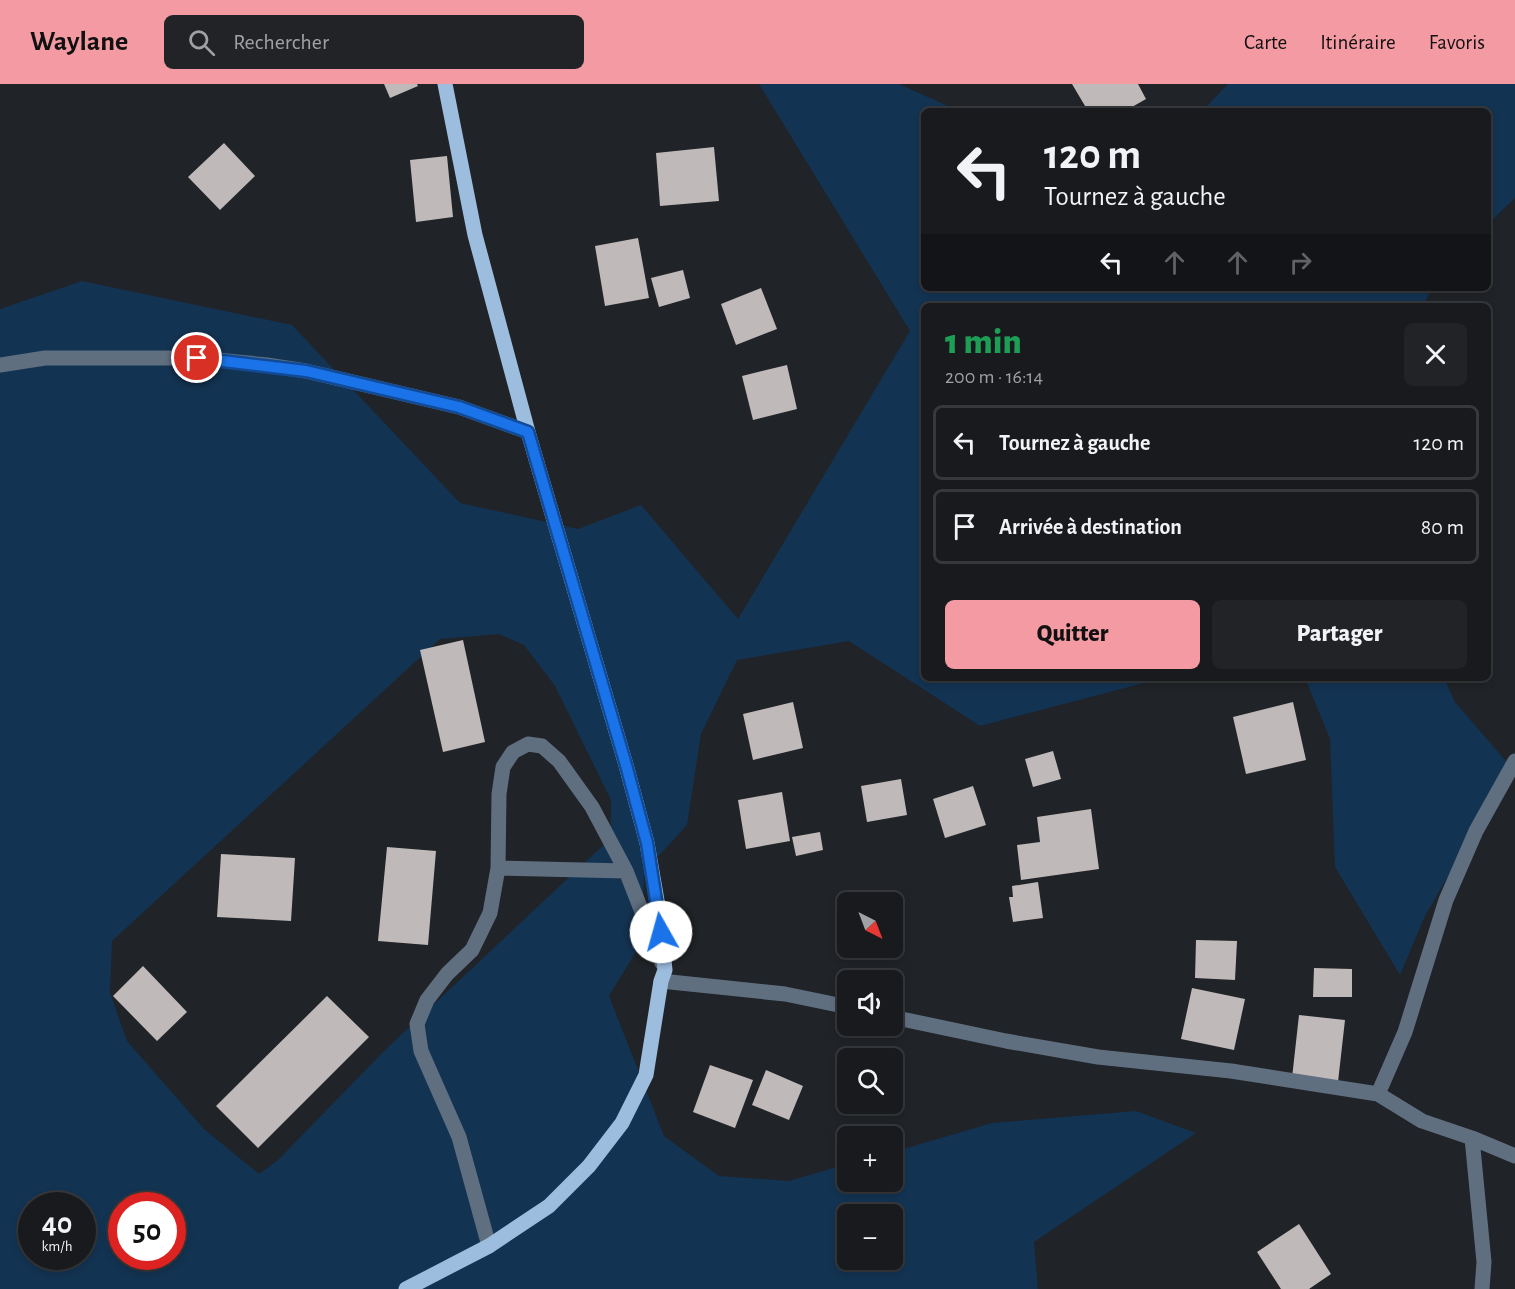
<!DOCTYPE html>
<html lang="fr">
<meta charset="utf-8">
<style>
:root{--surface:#181a1d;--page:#212326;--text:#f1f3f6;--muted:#9fa1a4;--line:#36383b;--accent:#f49aa3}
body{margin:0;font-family:"Alegreya Sans",sans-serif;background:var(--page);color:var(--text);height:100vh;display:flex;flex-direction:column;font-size:22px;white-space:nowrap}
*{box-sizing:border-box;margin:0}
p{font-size:20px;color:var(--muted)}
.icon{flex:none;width:33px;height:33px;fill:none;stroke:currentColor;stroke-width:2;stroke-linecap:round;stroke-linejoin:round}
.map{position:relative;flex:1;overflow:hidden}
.side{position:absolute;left:921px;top:219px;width:570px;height:378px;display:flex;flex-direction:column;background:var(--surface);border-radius:9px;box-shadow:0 3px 9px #0003,0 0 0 2px var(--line)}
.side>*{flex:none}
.hud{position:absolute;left:921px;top:24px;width:570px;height:183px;border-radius:9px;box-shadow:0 3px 9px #0003,0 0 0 2px var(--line);background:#181a1d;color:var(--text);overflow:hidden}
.needle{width:39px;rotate:138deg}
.controls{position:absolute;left:837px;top:808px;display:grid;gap:12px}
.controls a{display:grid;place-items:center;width:66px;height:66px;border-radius:9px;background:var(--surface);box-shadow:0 3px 9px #0003,0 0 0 2px var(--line);font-size:30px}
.speed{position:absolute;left:18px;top:1108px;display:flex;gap:12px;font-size:30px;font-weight:700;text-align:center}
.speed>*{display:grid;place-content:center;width:78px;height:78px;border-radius:50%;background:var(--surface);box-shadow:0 3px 9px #0003,0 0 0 2px var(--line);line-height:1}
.speed small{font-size:15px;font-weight:400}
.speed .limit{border:9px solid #d22;background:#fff;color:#111}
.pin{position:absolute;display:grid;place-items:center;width:51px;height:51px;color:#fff;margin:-26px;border:3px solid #fff;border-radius:50%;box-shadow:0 2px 6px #0007}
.me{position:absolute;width:66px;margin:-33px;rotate:353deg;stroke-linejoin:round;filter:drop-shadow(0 0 4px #0008)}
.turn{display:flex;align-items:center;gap:21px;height:126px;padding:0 24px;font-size:27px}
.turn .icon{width:78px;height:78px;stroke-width:2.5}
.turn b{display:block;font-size:42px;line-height:51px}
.lanes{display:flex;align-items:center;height:57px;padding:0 24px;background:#0003;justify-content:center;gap:30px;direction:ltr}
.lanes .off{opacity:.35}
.round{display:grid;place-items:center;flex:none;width:63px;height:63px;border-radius:9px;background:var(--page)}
.overview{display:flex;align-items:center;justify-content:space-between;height:102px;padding:0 24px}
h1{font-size:36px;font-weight:800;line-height:45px;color:#1e9e55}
.primary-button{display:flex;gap:12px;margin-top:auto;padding:12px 24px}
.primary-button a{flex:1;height:69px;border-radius:9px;background:var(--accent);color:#111;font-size:24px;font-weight:800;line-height:69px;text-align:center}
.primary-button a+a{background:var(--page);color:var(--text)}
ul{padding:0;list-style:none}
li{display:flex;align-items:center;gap:18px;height:75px;margin:0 12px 9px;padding:0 12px;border:3px solid var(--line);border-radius:9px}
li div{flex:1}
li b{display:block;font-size:22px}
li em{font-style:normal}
header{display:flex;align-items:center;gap:36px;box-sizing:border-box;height:84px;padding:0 30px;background:var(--accent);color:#111}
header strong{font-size:28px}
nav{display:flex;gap:33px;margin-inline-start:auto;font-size:21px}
.search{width:420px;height:54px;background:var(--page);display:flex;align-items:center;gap:15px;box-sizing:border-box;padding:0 21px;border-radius:9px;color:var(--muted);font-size:22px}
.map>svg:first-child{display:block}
.green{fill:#133352;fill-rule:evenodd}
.building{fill:#c0b9b9}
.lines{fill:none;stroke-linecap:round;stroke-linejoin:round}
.minor{stroke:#606f80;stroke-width:15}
.major{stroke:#9dbddf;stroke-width:15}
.route-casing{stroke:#114b97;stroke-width:15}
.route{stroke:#1a73e8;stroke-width:10}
</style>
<header>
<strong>Waylane</strong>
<div class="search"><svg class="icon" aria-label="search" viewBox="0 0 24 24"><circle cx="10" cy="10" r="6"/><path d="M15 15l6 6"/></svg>Rechercher</div>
<nav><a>Carte</a><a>Itinéraire</a><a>Favoris</a></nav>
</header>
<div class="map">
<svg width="1515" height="1205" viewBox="0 0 1515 1205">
<rect width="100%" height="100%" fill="#202327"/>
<path class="green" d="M759,0H899L959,27H924V204H1432L1423,222H924V594H1163L980,642L849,557L737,576L701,650L687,741L644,788L642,858L609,912L664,1052L719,1092L789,1097L847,1080L848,1098H892L893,1068L992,1039L1136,1027L1196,1049L1034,1158L1038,1205H0V225L82,197L292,241L460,419L578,445L641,421L738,535L910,247ZM499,550L524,561L555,602L611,716V754L386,965L278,1076L259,1090L204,1045L127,957L110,909L112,857L440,555ZM32,1122H82V1173H32ZM122,1122H172V1173H122ZM848,1131H892V1176H848Z
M1228,0H1515V114L1488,140V27H1202Z
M1305,594H1444L1455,618L1511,683L1424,834L1400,891L1335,783L1330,655Z"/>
<path class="building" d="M384,0H417L418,2L390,14Z
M1072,0H1138L1146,15L1125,27H1088Z
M224,59L255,92L220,126L188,93Z
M714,63L719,117L660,122L656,69Z
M447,72L453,133L416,138L410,76Z
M638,154L649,214L605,222L595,162Z
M683,186L690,214L659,223L651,194Z
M761,204L777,245L736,261L721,220Z
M787,281L797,325L753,336L742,292Z
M463,556L485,658L443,668L420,566Z
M793,618L803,664L753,676L743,630Z
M1293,618L1306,676L1246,690L1233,633Z
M1053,667L1061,695L1033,703L1025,675Z
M901,695L907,731L867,738L861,702Z
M973,702L986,741L945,754L933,715Z
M782,708L790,757L746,765L738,716Z
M1091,725L1099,785L1021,796L1017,761L1040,758L1037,733Z
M820,748L823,766L796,772L792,753Z
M387,763L436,767L428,861L378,857Z
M221,770L295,774L291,837L217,833Z
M1038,798L1043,834L1013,838L1009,813H1013L1012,802Z
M1196,856L1237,857L1235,896L1195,894Z
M143,882L187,928L157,957L113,912Z
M1314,884L1352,885V913H1313Z
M1192,904L1245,915L1234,966L1181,955Z
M327,912L369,953L258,1064L216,1022Z
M1299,931L1345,936L1338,998L1292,994Z
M710,981L753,996L735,1044L693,1028Z
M766,986L803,1002L789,1036L752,1021Z
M1299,1140L1331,1190L1309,1205H1281L1257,1168Z"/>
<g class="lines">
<path class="minor" d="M0,281L45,274H197L267,281L306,287L459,323L528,348
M498,784L626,787
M661,897L785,910L848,923
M892,933L1006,957L1098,973L1231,987L1378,1010L1422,1037L1472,1054L1515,1072
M1378,1010L1405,948L1446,816L1476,747L1515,677
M1472,1054L1484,1178L1482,1205
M489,1162L459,1053L421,967L417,940L427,916L447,890L472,866L490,829L498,784L499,710L503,683L513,668L528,660L542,662L559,677L592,723L626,787L662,879"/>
<path class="major" d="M406,1205L489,1162L549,1122L589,1082L622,1039L646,991L661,897L665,886L659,828L647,759L626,681L528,348L475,151L445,0"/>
</g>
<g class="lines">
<defs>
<path id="route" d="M197,274L306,287L459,323L528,348L626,681L647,759L661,848"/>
</defs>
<use href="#route" class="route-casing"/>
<use href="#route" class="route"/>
</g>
</svg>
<div class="controls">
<a><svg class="needle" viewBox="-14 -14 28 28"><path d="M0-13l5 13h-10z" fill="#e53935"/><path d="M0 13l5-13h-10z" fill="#9fa1a4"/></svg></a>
<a><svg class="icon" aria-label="sound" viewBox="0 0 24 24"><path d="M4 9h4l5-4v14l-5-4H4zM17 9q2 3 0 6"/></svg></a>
<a><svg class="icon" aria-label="search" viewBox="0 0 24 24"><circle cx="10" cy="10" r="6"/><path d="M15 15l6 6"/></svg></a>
<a>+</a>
<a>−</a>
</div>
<div class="speed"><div>40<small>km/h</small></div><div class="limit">50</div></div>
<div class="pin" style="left:197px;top:274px;background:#d93025"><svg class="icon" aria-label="arrive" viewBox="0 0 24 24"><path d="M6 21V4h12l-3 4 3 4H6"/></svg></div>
<svg class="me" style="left:661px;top:848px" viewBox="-20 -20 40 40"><circle r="19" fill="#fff"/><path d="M0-13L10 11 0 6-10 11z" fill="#1a73e8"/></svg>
<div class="hud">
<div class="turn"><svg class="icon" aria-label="left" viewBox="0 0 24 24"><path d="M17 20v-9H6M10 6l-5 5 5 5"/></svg><div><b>120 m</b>Tournez à gauche</div></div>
<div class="lanes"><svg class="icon" aria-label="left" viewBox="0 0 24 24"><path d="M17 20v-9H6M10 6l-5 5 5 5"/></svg><svg class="icon off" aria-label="ahead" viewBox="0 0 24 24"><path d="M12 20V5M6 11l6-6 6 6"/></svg><svg class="icon off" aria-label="ahead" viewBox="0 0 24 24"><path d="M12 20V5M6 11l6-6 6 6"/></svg><svg class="icon off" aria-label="right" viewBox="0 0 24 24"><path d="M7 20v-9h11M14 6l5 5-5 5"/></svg></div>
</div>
<section class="side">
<div class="overview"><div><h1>1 min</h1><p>200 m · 16:14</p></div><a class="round"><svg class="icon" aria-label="close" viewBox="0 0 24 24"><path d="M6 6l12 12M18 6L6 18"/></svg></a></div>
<ul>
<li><svg class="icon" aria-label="left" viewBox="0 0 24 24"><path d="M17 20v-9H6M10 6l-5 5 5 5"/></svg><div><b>Tournez à gauche</b></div><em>120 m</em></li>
<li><svg class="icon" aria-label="arrive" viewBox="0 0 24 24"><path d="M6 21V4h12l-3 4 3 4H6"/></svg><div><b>Arrivée à destination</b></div><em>80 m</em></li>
</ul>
<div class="primary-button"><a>Quitter</a><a>Partager</a></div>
</section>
</div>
